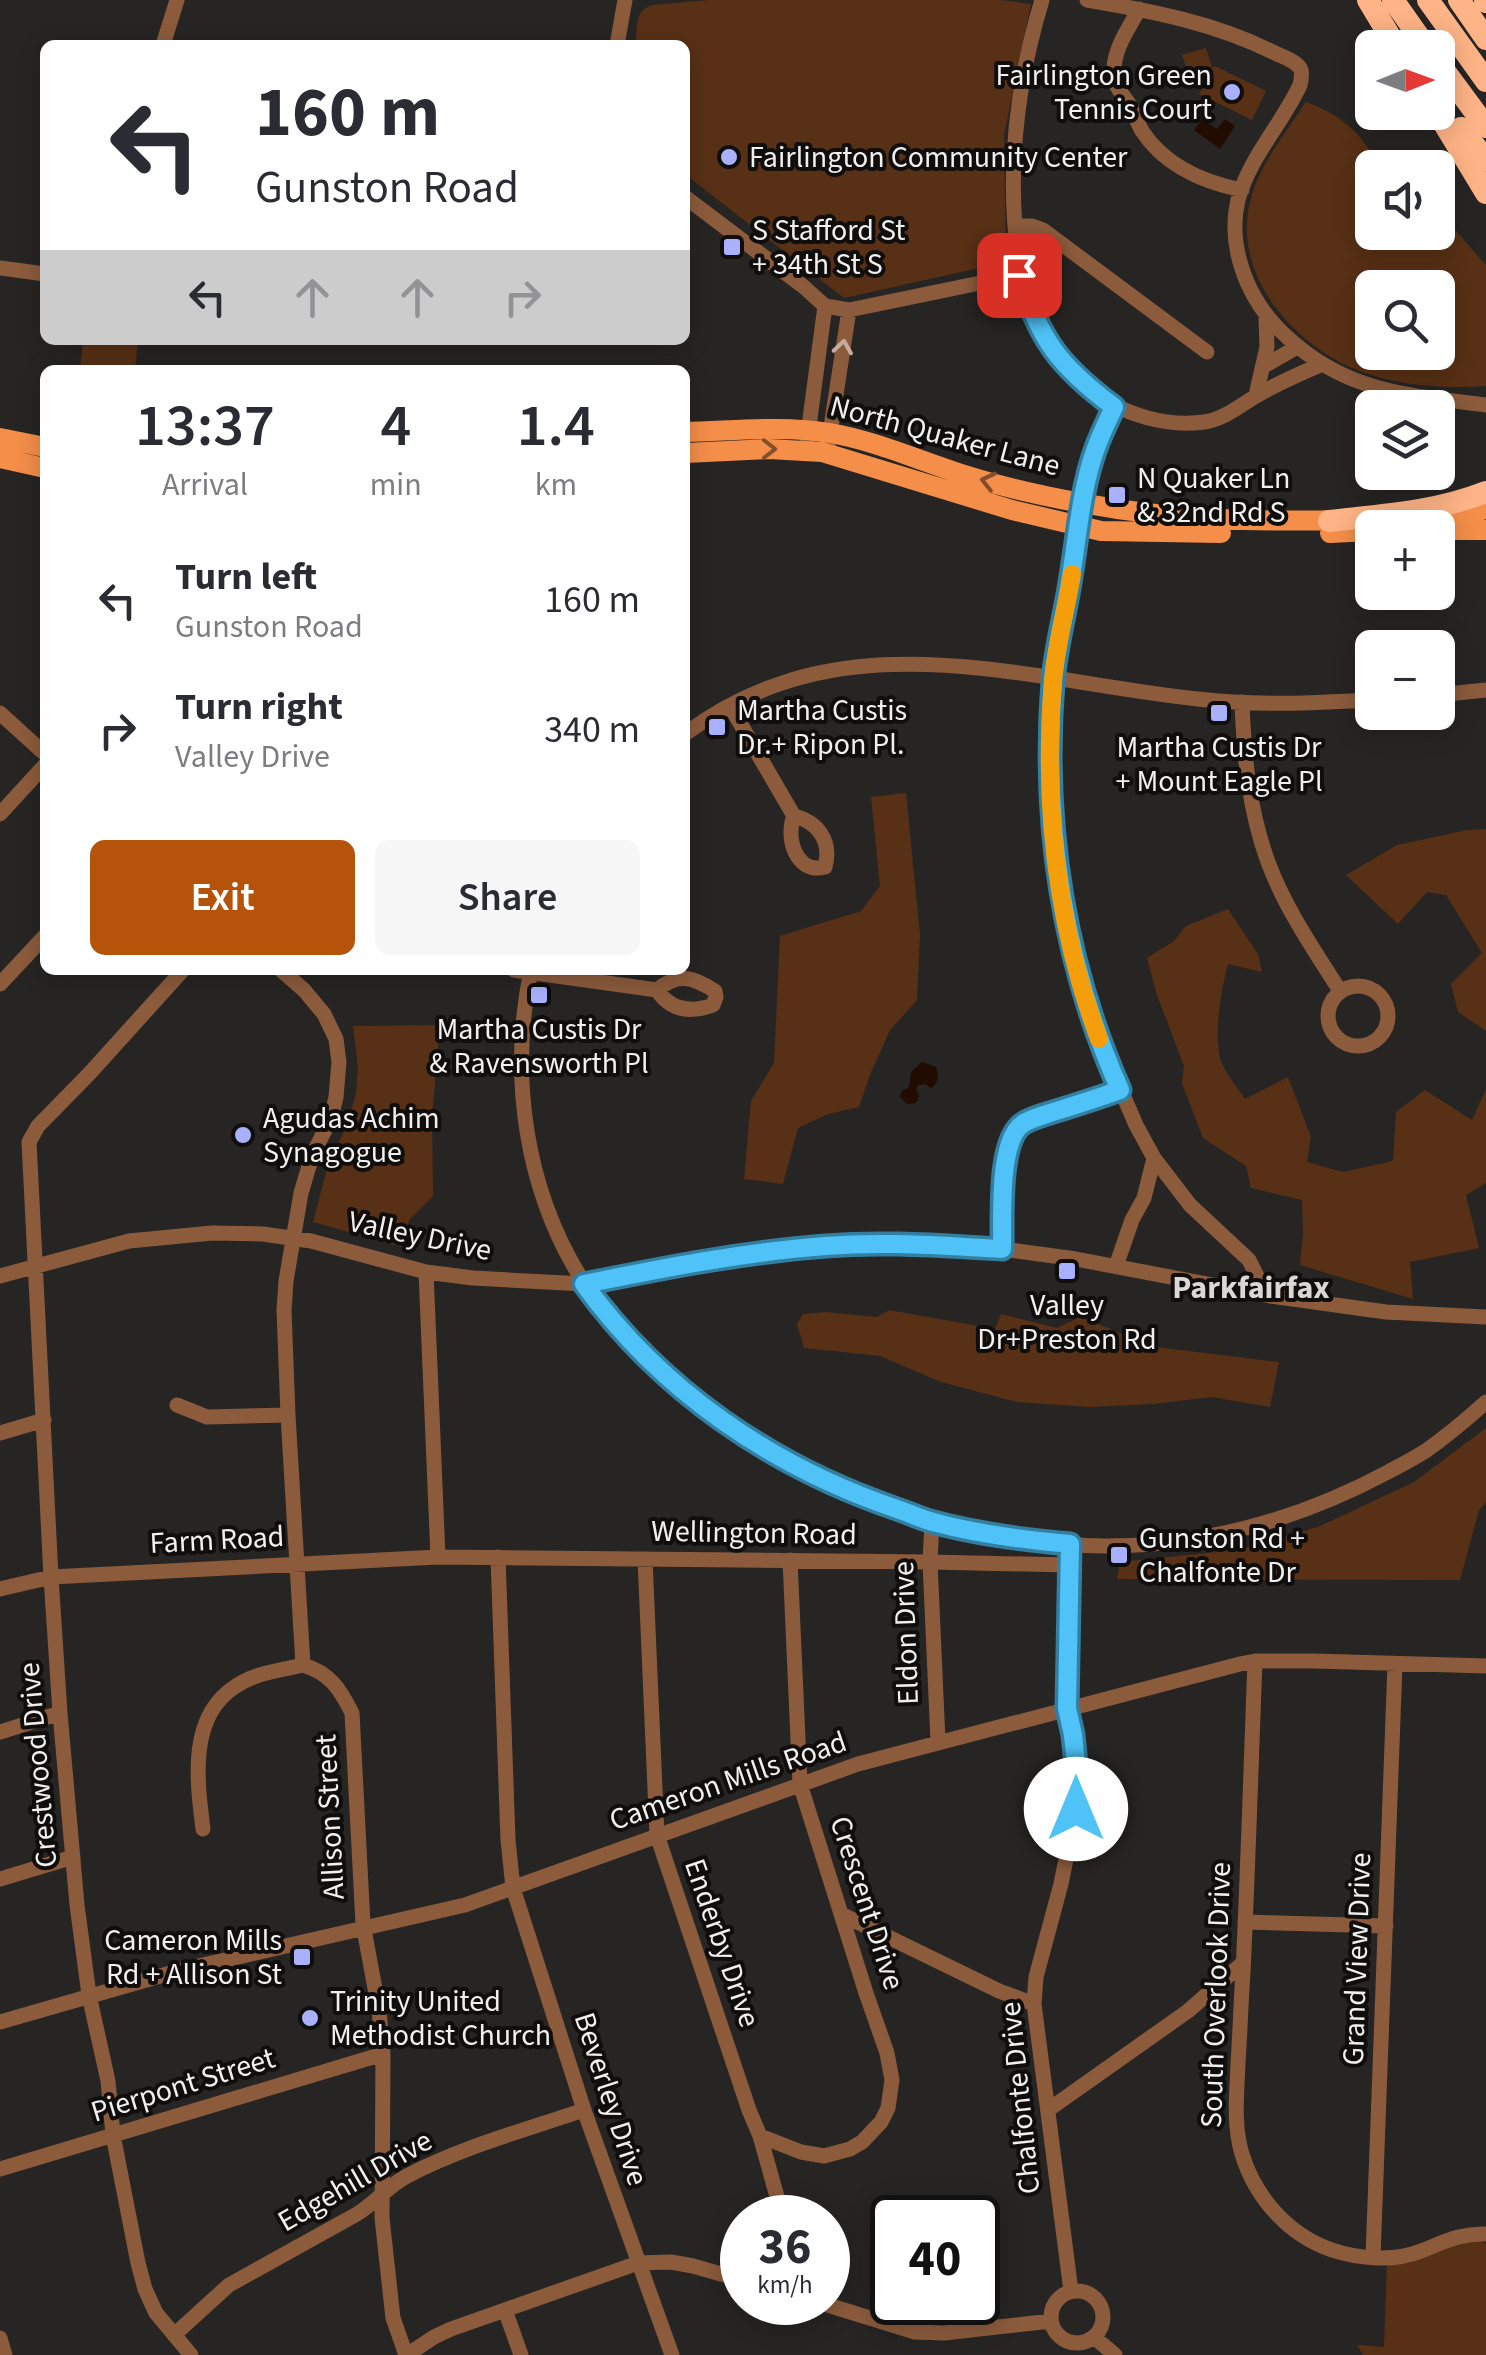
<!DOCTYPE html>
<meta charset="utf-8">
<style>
:root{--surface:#fff;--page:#f7f7f7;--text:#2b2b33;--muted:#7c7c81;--accent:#b45309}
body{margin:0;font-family:"Source Sans 3",sans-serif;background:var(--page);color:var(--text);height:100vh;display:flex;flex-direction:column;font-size:38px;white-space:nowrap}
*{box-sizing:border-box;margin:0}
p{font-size:32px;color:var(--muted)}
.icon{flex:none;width:55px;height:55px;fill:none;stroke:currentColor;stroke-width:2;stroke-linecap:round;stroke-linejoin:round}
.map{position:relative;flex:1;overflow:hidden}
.drawer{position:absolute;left:40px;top:365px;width:650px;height:610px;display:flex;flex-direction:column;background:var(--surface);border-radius:15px;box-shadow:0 5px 25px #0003}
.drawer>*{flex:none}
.top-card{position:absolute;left:40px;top:40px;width:650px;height:305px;border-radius:15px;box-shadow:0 5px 25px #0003;background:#fff;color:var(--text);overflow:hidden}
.needle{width:65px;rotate:89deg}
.fabs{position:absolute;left:1355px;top:30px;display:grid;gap:20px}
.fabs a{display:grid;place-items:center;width:100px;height:100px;border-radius:15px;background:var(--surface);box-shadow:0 5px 25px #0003;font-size:50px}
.speed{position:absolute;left:720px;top:2195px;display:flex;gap:20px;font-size:50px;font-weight:700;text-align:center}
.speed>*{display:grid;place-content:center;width:130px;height:130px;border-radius:50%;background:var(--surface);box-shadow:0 5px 25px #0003;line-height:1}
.speed small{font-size:25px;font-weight:400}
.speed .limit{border:5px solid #111;border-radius:15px;background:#fff;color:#111}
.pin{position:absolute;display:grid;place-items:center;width:85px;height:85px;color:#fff;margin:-42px;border-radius:20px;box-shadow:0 5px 15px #0006}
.me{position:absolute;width:110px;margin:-55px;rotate:0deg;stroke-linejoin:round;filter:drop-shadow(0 0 8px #0008)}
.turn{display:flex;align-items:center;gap:35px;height:210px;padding:0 50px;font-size:45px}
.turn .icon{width:130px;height:130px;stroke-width:2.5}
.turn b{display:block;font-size:70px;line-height:85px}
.lanes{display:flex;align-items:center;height:95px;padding:0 50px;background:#0003;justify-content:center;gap:50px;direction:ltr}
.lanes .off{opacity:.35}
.eta{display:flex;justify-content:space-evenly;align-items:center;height:170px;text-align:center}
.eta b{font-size:60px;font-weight:600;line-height:70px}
.primary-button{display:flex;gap:20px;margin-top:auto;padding:20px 50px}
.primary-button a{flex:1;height:115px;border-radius:15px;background:var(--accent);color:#fff;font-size:40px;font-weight:600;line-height:115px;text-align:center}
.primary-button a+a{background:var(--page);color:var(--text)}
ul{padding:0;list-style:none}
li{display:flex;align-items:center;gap:30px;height:130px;padding:0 50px}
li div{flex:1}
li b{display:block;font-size:38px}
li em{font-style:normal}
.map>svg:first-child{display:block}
.green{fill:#583015;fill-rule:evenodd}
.water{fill:#220b00}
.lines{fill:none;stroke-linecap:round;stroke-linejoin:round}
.minor{stroke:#8c5b3c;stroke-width:15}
.major{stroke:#f48e49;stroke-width:20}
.highway{stroke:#feb486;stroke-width:22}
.oneway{stroke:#c4ad9e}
.oneway2{stroke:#824e2b}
.route-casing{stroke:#337fa1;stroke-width:25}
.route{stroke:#4fc3f7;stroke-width:18}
.slow{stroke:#f59e0b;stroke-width:18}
.poi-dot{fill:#a9b0fc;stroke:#0f0e0d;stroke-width:4}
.labels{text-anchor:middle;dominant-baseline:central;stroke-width:8;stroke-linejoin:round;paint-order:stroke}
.poi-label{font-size:30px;fill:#f2f0ef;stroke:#0f0e0d;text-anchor:start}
.street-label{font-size:30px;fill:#f2f0ef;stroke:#0f0e0d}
.neighbourhood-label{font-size:32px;font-weight:bold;fill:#dbd7d5;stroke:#0f0e0d}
</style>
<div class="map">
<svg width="1486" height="2355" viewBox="0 0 1486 2355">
<rect width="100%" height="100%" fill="#272523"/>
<path class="green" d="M709,0H1000L1031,4L1004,135L1006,262L844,298L690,178L685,173V45H636C637,29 634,11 652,5Z
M1206,48L1212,68L1215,66L1266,91L1252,120L1199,94L1213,69L1189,76L1182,55Z
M1306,102C1326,109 1342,118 1357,134C1367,144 1372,157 1384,167L1372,168V232H1438V215L1457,232L1486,265V386C1443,389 1398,386 1357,370C1293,345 1232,274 1250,202C1259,165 1285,134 1306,102ZM1372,288H1438V352H1372Z
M83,340H138L135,370H80Z
M906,793L920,934L917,1000L890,1030L869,1077L859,1107L828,1114L798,1128L783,1184L744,1179L751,1101L774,1063L780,936L861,911L880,886L871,797Z
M1486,829V1031L1458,1012L1451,984L1482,953L1446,895L1427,892L1398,924L1346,875L1397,845L1467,830Z
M1228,909L1258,954L1262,972L1228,964C1221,990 1214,1032 1220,1058C1224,1072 1237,1087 1245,1099L1288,1077L1311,1137L1307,1162L1343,1172L1393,1161L1396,1112L1425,1090L1472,1120L1486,1089V1183L1466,1195L1479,1248L1410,1262L1413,1299L1300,1265L1303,1234L1302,1200L1251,1188L1246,1166L1203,1138L1182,1083L1184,1066L1157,995L1147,958L1174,941L1186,926Z
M440,1025L432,1117L433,1196L409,1220L402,1247L313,1222L328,1165L346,1127L356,1094L358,1067L353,1026Z
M889,1310L995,1329L1001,1314L1057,1328L1080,1317L1156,1347L1279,1362L1270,1407L1212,1397L1153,1404L1090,1407L1017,1402L941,1382L880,1356L804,1348L797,1324L803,1314L826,1312L877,1317Z
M1486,1428V1502L1479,1510L1460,1580L1117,1579L1120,1562L1237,1550L1318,1527L1414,1482Z
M1479,2241L1486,2244V2355H1363L1357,2345L1384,2347L1387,2263C1425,2265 1444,2243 1479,2241Z"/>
<path class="water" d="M1202,119L1217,129L1225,119L1235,126L1220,149L1194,130Z
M922,1062L936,1067C939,1075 939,1083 931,1088L925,1084L919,1085L916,1089L919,1097L916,1103L907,1104L900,1097L901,1092L909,1087L911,1072Z"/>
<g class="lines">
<path class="minor" d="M1042,0C1020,73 1009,151 1015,227C1018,256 1019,282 1030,310C1042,342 1067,372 1095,393C1125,415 1166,427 1204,422C1225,419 1240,405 1258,395C1278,383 1299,374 1320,365
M1087,0C1152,11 1215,23 1275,53C1283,57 1297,61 1301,70C1302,75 1301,81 1300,85C1282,124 1249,158 1238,200C1231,229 1236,256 1247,282C1257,305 1269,321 1287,337C1347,393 1409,395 1486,405
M1139,9C1129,28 1116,45 1114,67C1113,90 1123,92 1132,109C1135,116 1138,124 1142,131C1165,166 1202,182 1242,190
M163,45L177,0
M617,45L625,0
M685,197L804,287L825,306L849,310L1019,275
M1015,226H1032L1043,230L1207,352
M0,268L45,274
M1264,366L1297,347
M1256,395L1267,347L1266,319
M1114,407L1096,449L1086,486L1054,679L1050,775L1055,858L1060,892L1070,944L1095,1030L1136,1125L1154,1158L1190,1205L1249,1260L1257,1276L1255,1293
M807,441L825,306
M827,453L849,310
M1438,695L1486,690
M1242,702C1244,757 1249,810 1268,862C1285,908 1314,950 1340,991
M730,706L794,816C785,837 796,875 825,867C832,841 818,822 794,816
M0,713L45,754
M685,734C845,615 1020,680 1198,699C1256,706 1315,703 1372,700
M0,814L45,765
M183,970L89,1074L38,1126L29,1142L51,1577L60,1713L77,1905L89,1995L108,2081L113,2135L138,2263L145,2289L156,2313L191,2355
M281,970L304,990L324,1014L336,1039L339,1062L336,1097L331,1118L312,1156L301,1193L286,1281L284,1310L288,1415L303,1665
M514,970L657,990C671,1011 691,1013 713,1005L716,997L715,991C693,977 678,972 657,990
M531,970C509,1076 525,1191 584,1283C609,1323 644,1358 681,1388C746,1442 818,1482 898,1509C909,1513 921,1519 933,1522C955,1528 978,1531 1000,1535C1034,1541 1070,1546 1105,1546C1206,1546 1300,1519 1388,1472C1401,1465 1415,1458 1427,1450C1448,1435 1467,1419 1486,1402
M0,984L45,936
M1328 1016a30 30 0 1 1 60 0a30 30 0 1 1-60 0Z
M1002,1249L1007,1150L1010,1138L1023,1123L1120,1090
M1116,1266L1132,1220L1144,1198L1154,1158
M426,1272L438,1557
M0,1276L129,1241L212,1233L263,1234L311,1241L426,1272L473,1278L584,1284L763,1252L827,1246L902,1244L1002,1249L1076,1259L1270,1296L1386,1312L1486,1317
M177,1405L207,1417L288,1415
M0,1433L44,1420
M932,1522L930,1562L938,1741
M498,1557L508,1840L513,1888L584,2110L672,2355
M1070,1558L1067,1708L1073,1735L1077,1773L1076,1809L1061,1884L1036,1977L1034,2004L1071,2291
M645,1559L657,1835L749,2110L760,2136L783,2218
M0,1589L51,1577L438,1557L930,1562L1070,1565
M1255,1661C1251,1765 1248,1868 1243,1972C1241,2002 1240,2033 1238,2063C1237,2093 1233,2125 1242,2154C1255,2197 1288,2235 1332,2250C1359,2259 1394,2262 1421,2251C1444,2242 1461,2233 1486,2234
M303,1665C330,1673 340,1689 352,1713L363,1924L379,2010L383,2054L382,2218L393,2318L406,2355
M0,1732L60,1713
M203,1829C197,1781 188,1716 236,1686C255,1673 281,1670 303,1665
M0,1879L73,1857
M841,1914L999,1991L1034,2004
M1245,1922L1386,1926
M0,2022L181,1970L465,1905L858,1764L1240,1664L1255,1661H1315L1486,1666
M1048,2110L1188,2011L1243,1963
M760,2136L801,2152L824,2156L850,2149L862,2142L881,2122L888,2108L892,2080L887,2053L866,1993L800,1784L790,1560
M0,2169L383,2054
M1373,2257L1395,1664
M1051 2317a26 26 0 1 1 52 0a26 26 0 1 1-52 0Z
M818,2302L915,2332L944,2333L1051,2321
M505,2310L521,2355
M174,2335L229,2285L357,2214C376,2202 388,2186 407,2176C462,2147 525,2130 584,2110
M1094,2337L1115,2355
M0,2338L5,2355
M407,2355L434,2337L451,2329L638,2263L671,2262L693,2266L742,2280"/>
<path class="major" d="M685,432C733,431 782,425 830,433C877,441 922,462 968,476C1006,488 1048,497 1087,504C1173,520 1258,522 1345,520
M0,438L45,447
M685,453L769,449L822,452L1012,510L1101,531L1221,533
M0,458L45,468
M1409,519L1464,515L1486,509
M1438,530H1486
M1330,533L1372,531"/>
<path class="highway" d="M1368,0L1397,48
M1393,0L1427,48
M1428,0L1486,81
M1459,0L1486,39
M1485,0L1486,2
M1438,62L1486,127
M1437,112L1486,193
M1461,128L1486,160
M1329,521C1382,515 1435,512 1486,492"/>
</g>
<defs><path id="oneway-chevron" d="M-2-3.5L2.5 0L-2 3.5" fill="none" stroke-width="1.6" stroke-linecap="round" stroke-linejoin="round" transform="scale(2.5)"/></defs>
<use class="oneway" href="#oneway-chevron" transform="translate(843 347) rotate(-82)"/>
<g class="oneway2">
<use href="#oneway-chevron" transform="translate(769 449)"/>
<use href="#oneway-chevron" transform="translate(988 481) rotate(-167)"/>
</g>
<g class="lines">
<defs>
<path id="route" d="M1019,275C1040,340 1059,366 1114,407C1108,420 1101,434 1096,448C1081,489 1078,534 1071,576C1066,611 1056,646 1053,681C1042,822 1063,961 1120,1090C1098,1098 1076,1105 1053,1112C1044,1115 1032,1118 1024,1123C997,1139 1003,1220 1002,1249C943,1246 884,1241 826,1246C744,1252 664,1268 584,1284C661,1391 773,1467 897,1509C909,1513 921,1519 933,1522C977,1534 1025,1540 1070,1544L1067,1708L1073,1735L1077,1773L1076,1809"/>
</defs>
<use href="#route" class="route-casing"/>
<use href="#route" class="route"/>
<path class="slow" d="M1072,574C1066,610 1056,645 1053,681C1043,802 1056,924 1099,1039"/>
</g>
<g class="poi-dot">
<circle cx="1232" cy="92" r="10"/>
<circle cx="729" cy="157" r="10"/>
<rect x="722" y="237" width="20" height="20" rx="5"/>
<rect x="1107" y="485" width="20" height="20" rx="5"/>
<rect x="1209" y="703" width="20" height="20" rx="5"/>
<rect x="707" y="717" width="20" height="20" rx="5"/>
<rect x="529" y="985" width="20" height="20" rx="5"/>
<circle cx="243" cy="1135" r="10"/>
<rect x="1057" y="1261" width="20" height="20" rx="5"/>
<rect x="1109" y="1545" width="20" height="20" rx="5"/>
<rect x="292" y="1947" width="20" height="20" rx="5"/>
<circle cx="310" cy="2018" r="10"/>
</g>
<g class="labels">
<g class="poi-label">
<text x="1212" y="75" text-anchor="end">Fairlington Green<tspan x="1212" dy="34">Tennis Court</tspan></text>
<text x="749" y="157">Fairlington Community Center</text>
<text x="752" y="230">S Stafford St<tspan x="752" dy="34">+ 34th St S</tspan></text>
<text x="1137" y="478">N Quaker Ln<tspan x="1137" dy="34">&amp; 32nd Rd S</tspan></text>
<text x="737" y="710">Martha Custis<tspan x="737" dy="34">Dr.+ Ripon Pl.</tspan></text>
<text x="1219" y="747" text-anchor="middle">Martha Custis Dr<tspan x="1219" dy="34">+ Mount Eagle Pl</tspan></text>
<text x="539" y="1029" text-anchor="middle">Martha Custis Dr<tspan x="539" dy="34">&amp; Ravensworth Pl</tspan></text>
<text x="263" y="1118">Agudas Achim<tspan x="263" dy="34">Synagogue</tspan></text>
<text x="1067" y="1305" text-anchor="middle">Valley<tspan x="1067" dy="34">Dr+Preston Rd</tspan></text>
<text x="1139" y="1538">Gunston Rd +<tspan x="1139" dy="34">Chalfonte Dr</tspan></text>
<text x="282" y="1940" text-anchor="end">Cameron Mills<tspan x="282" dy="34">Rd + Allison St</tspan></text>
<text x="330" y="2001">Trinity United<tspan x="330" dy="34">Methodist Church</tspan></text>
</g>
<g class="street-label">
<text transform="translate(945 436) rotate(15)">North Quaker Lane</text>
<text transform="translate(420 1236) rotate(12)">Valley Drive</text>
<text transform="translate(754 1533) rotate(1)">Wellington Road</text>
<text transform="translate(217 1540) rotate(-3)">Farm Road</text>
<text transform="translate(906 1633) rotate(-92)">Eldon Drive</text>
<text transform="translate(38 1765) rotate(-95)">Crestwood Drive</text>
<text transform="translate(728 1781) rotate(-19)">Cameron Mills Road</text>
<text transform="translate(330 1817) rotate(-93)">Allison Street</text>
<text transform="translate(867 1903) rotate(72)">Crescent Drive</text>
<text transform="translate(722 1943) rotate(71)">Enderby Drive</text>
<text transform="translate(1357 1959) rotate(-88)">Grand View Drive</text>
<text transform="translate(1216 1995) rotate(-88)">South Overlook Drive</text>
<text transform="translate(183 2085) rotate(-17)">Pierpont Street</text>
<text transform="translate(1020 2098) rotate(-96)">Chalfonte Drive</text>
<text transform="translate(611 2099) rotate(72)">Beverley Drive</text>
<text transform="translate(355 2181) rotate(-30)">Edgehill Drive</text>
</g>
<g class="neighbourhood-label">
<text x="1251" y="1288">Parkfairfax</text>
</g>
</g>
</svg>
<div class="fabs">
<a><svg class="needle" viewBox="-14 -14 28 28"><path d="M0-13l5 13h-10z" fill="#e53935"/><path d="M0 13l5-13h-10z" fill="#7c7c81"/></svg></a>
<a><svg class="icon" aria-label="sound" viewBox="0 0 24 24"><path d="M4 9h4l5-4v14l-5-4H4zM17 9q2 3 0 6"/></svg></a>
<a><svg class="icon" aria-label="search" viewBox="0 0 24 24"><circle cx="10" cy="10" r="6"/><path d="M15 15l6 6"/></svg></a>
<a><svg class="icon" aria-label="layers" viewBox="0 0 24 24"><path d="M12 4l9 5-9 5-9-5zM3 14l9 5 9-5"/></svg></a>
<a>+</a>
<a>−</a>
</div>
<div class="speed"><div>36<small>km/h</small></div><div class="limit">40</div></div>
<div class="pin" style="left:1019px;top:275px;background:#d93025"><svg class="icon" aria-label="arrive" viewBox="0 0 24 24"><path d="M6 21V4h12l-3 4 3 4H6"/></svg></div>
<svg class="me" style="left:1076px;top:1809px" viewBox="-20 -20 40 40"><circle r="19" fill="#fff"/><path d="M0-13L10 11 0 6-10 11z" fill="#4fc3f7"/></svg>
<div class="top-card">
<div class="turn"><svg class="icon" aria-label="left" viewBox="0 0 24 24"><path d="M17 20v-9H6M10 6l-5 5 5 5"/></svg><div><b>160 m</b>Gunston Road</div></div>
<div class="lanes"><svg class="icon" aria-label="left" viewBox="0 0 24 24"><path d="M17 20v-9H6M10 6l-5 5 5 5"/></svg><svg class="icon off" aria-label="ahead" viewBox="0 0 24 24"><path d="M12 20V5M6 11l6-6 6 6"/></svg><svg class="icon off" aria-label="ahead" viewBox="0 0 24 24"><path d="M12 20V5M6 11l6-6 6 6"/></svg><svg class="icon off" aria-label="right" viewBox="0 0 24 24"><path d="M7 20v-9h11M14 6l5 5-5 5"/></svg></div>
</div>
<section class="drawer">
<div class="eta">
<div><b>13:37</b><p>Arrival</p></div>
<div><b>4</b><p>min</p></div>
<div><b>1.4</b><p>km</p></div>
</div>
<ul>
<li><svg class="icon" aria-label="left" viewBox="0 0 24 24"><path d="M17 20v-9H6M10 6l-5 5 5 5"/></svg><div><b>Turn left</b><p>Gunston Road</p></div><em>160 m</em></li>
<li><svg class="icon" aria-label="right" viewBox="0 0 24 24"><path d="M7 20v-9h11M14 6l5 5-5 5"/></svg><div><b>Turn right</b><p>Valley Drive</p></div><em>340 m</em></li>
</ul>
<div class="primary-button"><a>Exit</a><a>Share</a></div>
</section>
</div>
